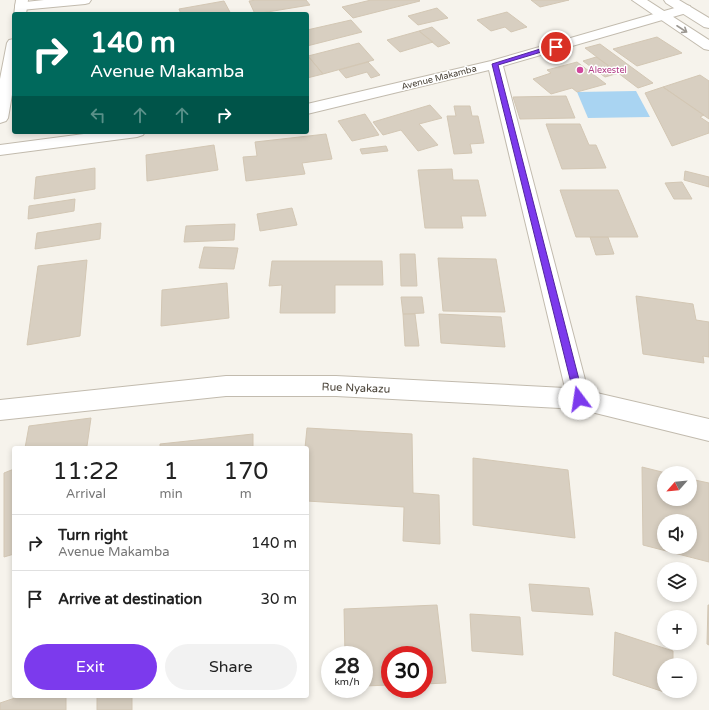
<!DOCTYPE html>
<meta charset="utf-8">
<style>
:root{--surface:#fff;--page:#f2f2f2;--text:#222;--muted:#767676;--line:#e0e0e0;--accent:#7c3aed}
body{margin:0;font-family:"Varela Round",sans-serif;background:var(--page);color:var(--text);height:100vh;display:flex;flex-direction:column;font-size:15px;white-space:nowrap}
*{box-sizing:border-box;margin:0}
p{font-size:13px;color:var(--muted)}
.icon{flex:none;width:22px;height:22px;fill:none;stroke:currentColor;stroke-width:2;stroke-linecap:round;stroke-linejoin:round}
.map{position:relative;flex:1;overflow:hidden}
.side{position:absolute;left:12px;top:446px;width:297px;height:252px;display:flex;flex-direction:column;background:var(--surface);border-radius:4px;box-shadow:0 2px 6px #0003}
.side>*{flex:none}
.hud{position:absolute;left:12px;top:12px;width:297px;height:122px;border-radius:4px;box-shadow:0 2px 6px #0003;background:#00695c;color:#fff;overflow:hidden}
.needle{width:26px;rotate:243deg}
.tools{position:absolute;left:657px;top:466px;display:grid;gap:8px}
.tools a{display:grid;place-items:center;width:40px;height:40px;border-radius:50%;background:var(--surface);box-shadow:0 2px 6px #0003;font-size:20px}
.speed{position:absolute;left:321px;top:646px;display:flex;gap:8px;font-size:20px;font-weight:700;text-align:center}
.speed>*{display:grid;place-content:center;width:52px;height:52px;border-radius:50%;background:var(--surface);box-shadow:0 2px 6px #0003;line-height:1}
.speed small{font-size:10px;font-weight:400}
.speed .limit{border:6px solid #d22;background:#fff;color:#111}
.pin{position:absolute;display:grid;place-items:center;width:34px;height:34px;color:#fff;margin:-17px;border:2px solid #fff;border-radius:50%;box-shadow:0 1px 4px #0007}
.me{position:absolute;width:44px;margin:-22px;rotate:346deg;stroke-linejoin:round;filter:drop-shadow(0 0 3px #0008)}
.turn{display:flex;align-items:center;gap:14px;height:84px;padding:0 12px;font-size:18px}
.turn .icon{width:52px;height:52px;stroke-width:2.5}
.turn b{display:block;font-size:28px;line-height:34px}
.lanes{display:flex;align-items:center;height:38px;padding:0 12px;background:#0003;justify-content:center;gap:20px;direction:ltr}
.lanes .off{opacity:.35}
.eta{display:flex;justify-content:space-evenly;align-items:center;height:68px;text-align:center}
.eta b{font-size:24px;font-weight:600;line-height:28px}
.action{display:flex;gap:8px;margin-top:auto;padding:8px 12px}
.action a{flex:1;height:46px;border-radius:24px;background:var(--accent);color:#fff;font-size:16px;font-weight:600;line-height:46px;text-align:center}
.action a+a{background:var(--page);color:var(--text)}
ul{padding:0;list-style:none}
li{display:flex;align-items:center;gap:12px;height:56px;padding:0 12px;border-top:1px solid var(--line)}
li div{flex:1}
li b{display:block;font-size:15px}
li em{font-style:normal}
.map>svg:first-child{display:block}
.water{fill:#a9d4f2}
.building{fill:#d8cfc1;stroke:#d3c7b4;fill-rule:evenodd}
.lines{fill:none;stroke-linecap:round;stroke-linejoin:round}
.minor-casing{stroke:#c2bbae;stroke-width:2}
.tertiary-casing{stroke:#c2bbae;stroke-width:2}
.minor{fill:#fff;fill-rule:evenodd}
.tertiary{fill:#fff;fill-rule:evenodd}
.oneway{stroke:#9c9892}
.route{fill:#7c3aed;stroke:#51269a}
.hotel-dot{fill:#d1479c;stroke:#fff;stroke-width:1.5}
.labels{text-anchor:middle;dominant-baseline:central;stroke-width:3;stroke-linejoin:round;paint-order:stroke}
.far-hotel-label{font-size:9px;fill:#b23c85;stroke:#fff;text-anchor:start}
.far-street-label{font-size:9px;fill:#4b4439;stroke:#fff}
.street-label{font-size:11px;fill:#4b4439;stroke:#fff}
</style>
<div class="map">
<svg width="709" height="710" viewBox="0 0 709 710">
<rect width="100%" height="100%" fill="#f6f3ec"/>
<path class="water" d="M636,91L650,117L588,118L577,92Z"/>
<path class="building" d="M257,0H306L310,5L255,14L249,1Z
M371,0H419L420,1L353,18L342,7Z
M531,0H569L540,7Z
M224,1L231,14H181L179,9Z
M437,8L448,18L418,25L408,16Z
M507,12L527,27L511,32L505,27L491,31L477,20Z
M351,20L362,32L307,46V30Z
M432,27L450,43L438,47L419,31Z
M419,31L433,42L400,52L387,40Z
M657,37L682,53L637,66L613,49Z
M359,43L374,60L323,74L308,56Z
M600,44L653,83L638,88L585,48Z
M307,54L308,56L323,74L307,78Z
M596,57L619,73L605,77L583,61Z
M368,62L380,75L371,78L367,72L346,78L339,70Z
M577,62L606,84L577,92L572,88L551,94L533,79L551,73L547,70Z
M700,75L709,81V119L663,87Z
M663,87L704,115L700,117L709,123V133L672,146L645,93Z
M566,96L575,118L520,119L513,97Z
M430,105L442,118L419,124L438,145L418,151L401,130L383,135L373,122Z
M454,106H470L472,116H478L484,143L470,144L472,153L454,154L447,116H456Z
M365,114L379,135L352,141L338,121Z
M546,124H580L589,145H596L606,168L562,169Z
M326,134L332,159L302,163L305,174L246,181L243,157L257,156L255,142Z
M214,145L218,170L147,181L146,155Z
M386,146L388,151L362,154L360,149Z
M95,168V189L34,199L36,177Z
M452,169L453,180H478L486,216H461L463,228H425L418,170Z
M685,171L709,177V187L684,180Z
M682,182L692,199H674L665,183Z
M560,190H618L638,237H576Z
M75,199L74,211L28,219L29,206Z
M292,208L297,225L260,231L257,214Z
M101,223L100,239L35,249L37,233Z
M235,224L234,240L184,242L186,226Z
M590,237H608L614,254L596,255Z
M204,247L238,248L234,269L199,268Z
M400,254H415L417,286H401Z
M438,258L496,259L505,312L443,311Z
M87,260L80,336L27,345L38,266Z
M272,261H382L383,285H335V313H280L282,285L269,286Z
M227,283L229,318L161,326L162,290Z
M636,296L693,304L696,320L709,322V357L703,356L704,363L643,354Z
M401,297H422L424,313L403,314Z
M403,314H415L419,346H405Z
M439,314L501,317L505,347L441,343Z
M91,418L87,446L69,448H25L29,426Z
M307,428L412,434L413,493L439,495L440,544L403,541L404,507L307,501V448H305Z
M253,434V448H160V444Z
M473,458L568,470L575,538L473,525Z
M642,467L666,473H664V499H690V479L709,483V562L643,545ZM664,521H690V547H664Z
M14,469V554L4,557V473Z
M529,584L589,588L593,615L532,611Z
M437,605L446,683L424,684V655H390V685L364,686V655H345L344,609Z
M708,605H709V645L707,644Z
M470,614L520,617L523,655L472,651Z
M615,632L673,651V665H664V691H673V695L613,675Z
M21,696H66V710H0V703Z
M97,696H132V710H97Z"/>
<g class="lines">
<defs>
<path id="minor" d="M44,0H91L89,3L85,4L21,10L16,9L15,6L16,3Z
M685,5L690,6L691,9L690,12L503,66L588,391L709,419V441L579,409L336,396H226L0,420V400L226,376H336L565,388L489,70L307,114V104L491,61Z
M99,132H145L143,135L137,137L0,155V145Z"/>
<path id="tertiary" d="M16,0H28L26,14L14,15Z
M632,0H647L709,40V50L704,49Z
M664,0H679L709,18V28L704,27L666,3Z
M14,39V83L8,118L6,121L0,123V79L7,43L9,40Z"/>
</defs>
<use href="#minor" class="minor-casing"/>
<use href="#tertiary" class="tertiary-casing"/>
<use href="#minor" class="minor"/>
<use href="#tertiary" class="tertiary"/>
</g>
<defs><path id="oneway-shaft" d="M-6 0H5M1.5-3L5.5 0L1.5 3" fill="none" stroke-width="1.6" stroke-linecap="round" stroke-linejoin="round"/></defs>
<use class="oneway" href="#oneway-shaft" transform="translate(682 29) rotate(33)"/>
<path class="route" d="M553,45L558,47L498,65L584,399L583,402L579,403L576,402L575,399L492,64Z"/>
<circle class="hotel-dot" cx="580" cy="70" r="4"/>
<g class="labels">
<g class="far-hotel-label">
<text x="588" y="70">Alexestel</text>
</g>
<g class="far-street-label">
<text transform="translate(439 78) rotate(-14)">Avenue Makamba</text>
</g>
<g class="street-label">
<text transform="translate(356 388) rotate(2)">Rue Nyakazu</text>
</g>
</g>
</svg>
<div class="tools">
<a><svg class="needle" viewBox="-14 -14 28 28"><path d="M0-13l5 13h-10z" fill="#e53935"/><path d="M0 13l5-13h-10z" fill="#767676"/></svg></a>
<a><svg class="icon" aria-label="sound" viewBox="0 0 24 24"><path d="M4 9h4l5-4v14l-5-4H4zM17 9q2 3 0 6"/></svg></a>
<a><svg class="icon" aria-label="layers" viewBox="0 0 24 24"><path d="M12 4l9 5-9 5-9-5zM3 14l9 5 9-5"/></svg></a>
<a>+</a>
<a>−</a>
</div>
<div class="speed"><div>28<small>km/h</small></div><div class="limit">30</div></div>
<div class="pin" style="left:556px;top:47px;background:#d93025"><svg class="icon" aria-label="arrive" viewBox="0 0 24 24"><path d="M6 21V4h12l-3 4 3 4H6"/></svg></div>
<svg class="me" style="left:579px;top:399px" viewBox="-20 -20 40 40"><circle r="19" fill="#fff"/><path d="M0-13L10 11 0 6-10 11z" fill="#7c3aed"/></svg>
<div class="hud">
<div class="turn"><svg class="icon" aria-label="right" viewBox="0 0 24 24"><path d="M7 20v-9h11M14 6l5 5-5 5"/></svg><div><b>140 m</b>Avenue Makamba</div></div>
<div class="lanes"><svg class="icon off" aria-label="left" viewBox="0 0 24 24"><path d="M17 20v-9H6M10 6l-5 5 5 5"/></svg><svg class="icon off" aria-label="ahead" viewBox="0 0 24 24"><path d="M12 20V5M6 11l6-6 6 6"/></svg><svg class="icon off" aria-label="ahead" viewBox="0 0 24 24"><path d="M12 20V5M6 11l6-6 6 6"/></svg><svg class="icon" aria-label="right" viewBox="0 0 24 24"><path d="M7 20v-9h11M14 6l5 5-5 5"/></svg></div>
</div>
<section class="side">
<div class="eta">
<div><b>11:22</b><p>Arrival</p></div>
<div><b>1</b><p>min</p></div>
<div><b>170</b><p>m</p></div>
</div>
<ul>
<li><svg class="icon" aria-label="right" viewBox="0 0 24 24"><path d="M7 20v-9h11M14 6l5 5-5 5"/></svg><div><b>Turn right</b><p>Avenue Makamba</p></div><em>140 m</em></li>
<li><svg class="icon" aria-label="arrive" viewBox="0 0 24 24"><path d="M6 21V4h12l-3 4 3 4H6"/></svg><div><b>Arrive at destination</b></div><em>30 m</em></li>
</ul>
<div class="action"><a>Exit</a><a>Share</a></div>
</section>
</div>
